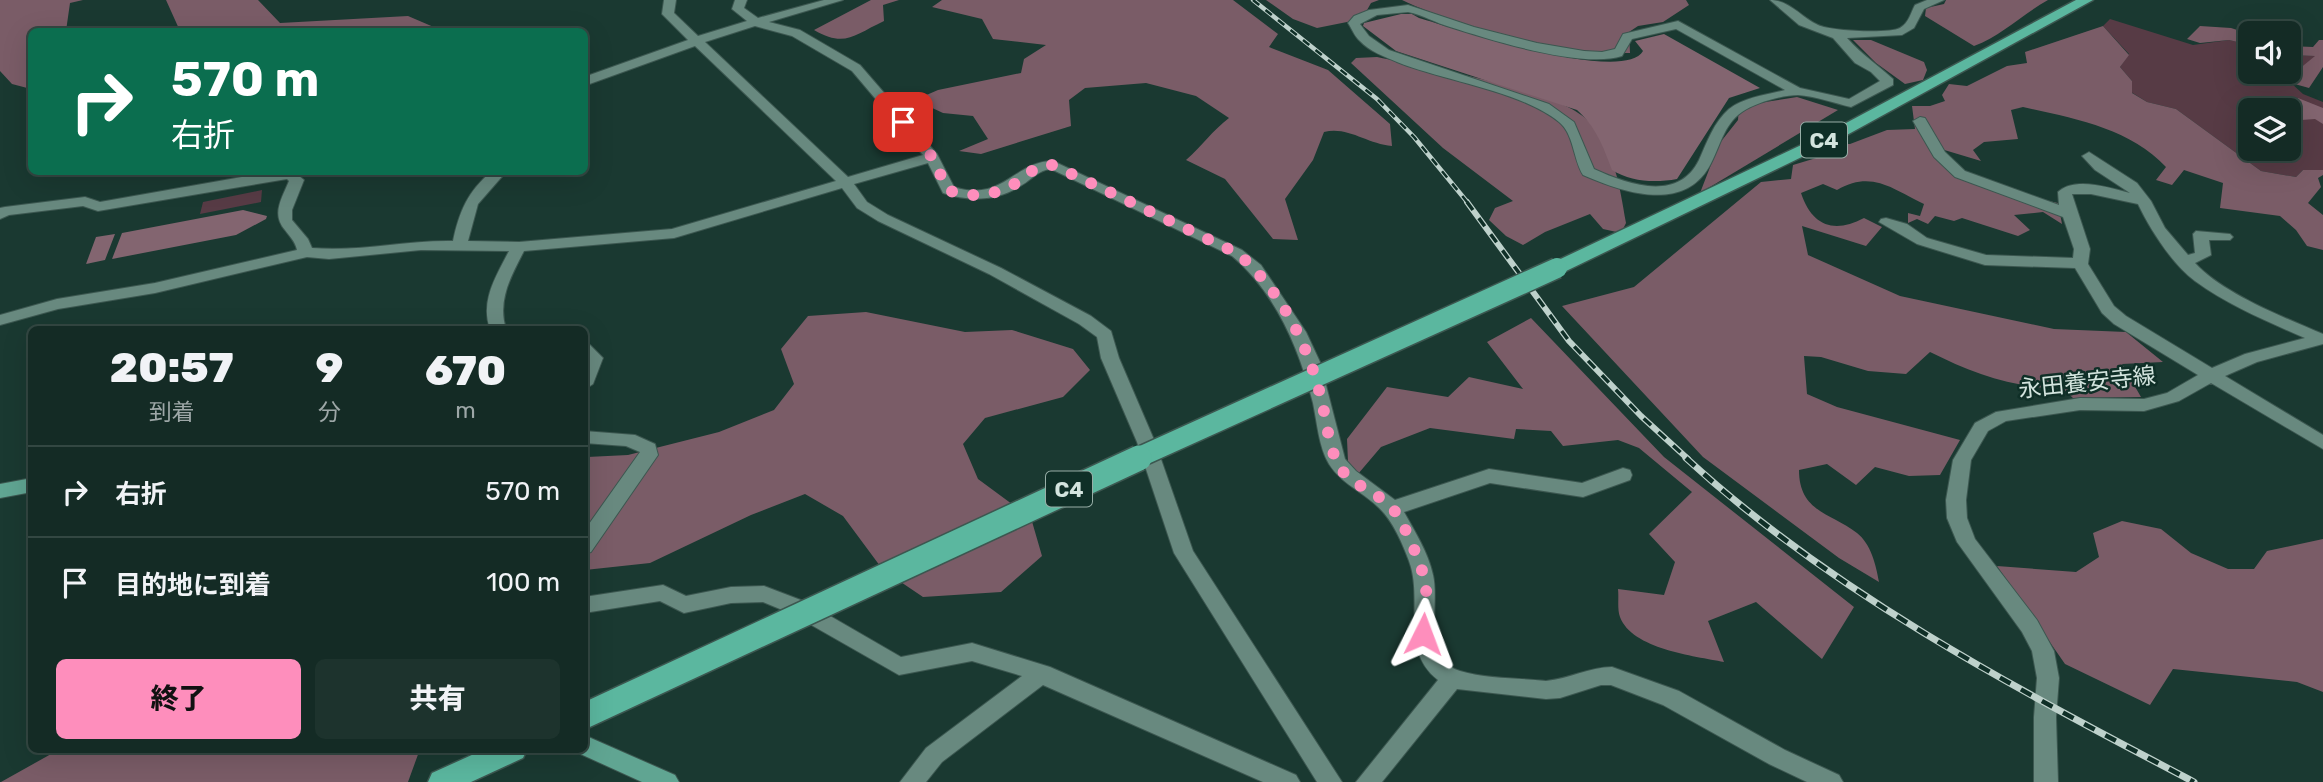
<!DOCTYPE html>
<html lang="ja">
<meta charset="utf-8">
<style>
:root{--surface:#142b25;--page:#1d332d;--text:#f1f3f6;--muted:#9da7a7;--line:#334742;--accent:#fe8ebc}
body{margin:0;font-family:Rubik,"Noto Sans JP",sans-serif;background:var(--page);color:var(--text);height:100vh;display:flex;flex-direction:column;font-size:26px;white-space:nowrap}
*{box-sizing:border-box;margin:0}
p{font-size:23px;color:var(--muted)}
.icon{flex:none;width:38px;height:38px;fill:none;stroke:currentColor;stroke-width:2;stroke-linecap:round;stroke-linejoin:round}
.map{position:relative;flex:1;overflow:hidden}
.details{position:absolute;left:28px;top:326px;width:560px;height:427px;display:flex;flex-direction:column;background:var(--surface);border-radius:10px;box-shadow:0 7px 28px #0002,0 0 0 2px var(--line)}
.details>*{flex:none}
.top-card{position:absolute;left:28px;top:28px;width:560px;height:147px;border-radius:10px;box-shadow:0 7px 28px #0002,0 0 0 2px var(--line);background:#0b6e4f;color:#fff;overflow:hidden}
.controls{position:absolute;left:2238px;top:21px;display:grid;gap:14px}
.controls a{display:grid;place-items:center;width:63px;height:63px;border-radius:10px;background:var(--surface);box-shadow:0 7px 28px #0002,0 0 0 2px var(--line);font-size:35px}
.pin{position:absolute;display:grid;place-items:center;width:60px;height:60px;color:#fff;margin:-30px;border-radius:14px;box-shadow:0 4px 10px #0006}
.me{position:absolute;width:77px;margin:-38px;rotate:3deg;stroke-linejoin:round;filter:drop-shadow(0 0 5px #0008)}
.turn{display:flex;align-items:center;gap:24px;height:147px;padding:0 28px;font-size:32px}
.turn .icon{width:91px;height:91px;stroke-width:2.5}
.turn b{display:block;font-size:49px;line-height:60px}
.eta{display:flex;justify-content:space-evenly;align-items:center;height:119px;text-align:center}
.eta b{font-size:42px;font-weight:800;line-height:49px}
.primary-button{display:flex;gap:14px;margin-top:auto;padding:14px 28px}
.primary-button a{flex:1;height:80px;border-radius:10px;background:var(--accent);color:#111;font-size:28px;font-weight:800;line-height:80px;text-align:center}
.primary-button a+a{background:var(--page);color:var(--text)}
ul{padding:0;list-style:none}
li{display:flex;align-items:center;gap:21px;height:91px;padding:0 28px;border-top:2px solid var(--line)}
li div{flex:1}
li b{display:block;font-size:26px}
li em{font-style:normal}
.map>svg:first-child{display:block}
.green{fill:#573b45;fill-rule:evenodd}
.forest{fill:#7a5c67}
.water{fill:#836570}
.lines{fill:none;stroke-linecap:round;stroke-linejoin:round}
.minor-casing{stroke:#3c5750;stroke-width:2}
.major-casing{stroke:#3c5750;stroke-width:2}
.highway-casing{stroke:#3c5750;stroke-width:3}
.minor{fill:#68897f;fill-rule:evenodd}
.major{fill:#60a592;fill-rule:evenodd}
.highway{fill:#5bb79f;fill-rule:evenodd}
.rail-far2-casing{stroke:#bed1cb;stroke-width:4.5}
.rail-far1-casing{stroke:#bed1cb;stroke-width:6}
.rail-casing{stroke:#bed1cb;stroke-width:7}
.rail-far2{stroke:#0f2f27;stroke-width:2.5;stroke-dasharray:8;stroke-linecap:butt}
.rail-far1{stroke:#0f2f27;stroke-width:3.5;stroke-dasharray:10;stroke-linecap:butt}
.rail{stroke:#0f2f27;stroke-width:4.5;stroke-dasharray:12;stroke-linecap:butt}
.highway-bridge-far1-casing{stroke:#3c5750;stroke-width:23;stroke-linecap:butt}
.highway-bridge-casing{stroke:#3c5750;stroke-width:28;stroke-linecap:butt}
.highway-bridge-far1{stroke:#5bb79f;stroke-width:20}
.highway-bridge{stroke:#5bb79f;stroke-width:25}
.route{stroke:#fe8ebc;stroke-width:12;stroke-dasharray:0 21.6}
.labels{text-anchor:middle;dominant-baseline:central;stroke-width:5;stroke-linejoin:round;paint-order:stroke}
.shield{fill:#0f2f27;stroke:#98aea7;stroke-width:2}
.shield-label{font-size:21px;font-weight:bold;fill:#d3e4de}
.street-label{font-size:23px;fill:#d3e4de;stroke:#0f2f27}
</style>
<div class="map">
<svg width="2323" height="782" viewBox="0 0 2323 782">
<rect width="100%" height="100%" fill="#1a3931"/>
<path class="green" d="M2110,19L2193,45L2229,40L2250,45V72H2289V55L2316,56L2299,69L2291,83L2303,94L2323,102V170H2303L2296,177L2261,171L2176,109L2147,102L2131,92L2132,81L2120,67L2129,54L2103,26ZM2250,110H2289V149H2250Z
M262,190L261,202L200,214L203,202Z"/>
<path class="forest" d="M0,0H83L70,3L66,31L32,32L31,89L12,84L0,71Z
M166,0H258L280,23L408,16L443,31H180Z
M871,0H899L883,5L884,21C854,35 845,48 814,30Z
M942,0H1233L1278,34L1269,47L1328,70L1390,124L1392,146C1367,144 1348,126 1324,132L1313,160L1285,199L1298,240L1273,239L1225,179L1186,160C1202,146 1213,130 1229,118L1196,96L1146,83L1085,88L1069,100L1071,126L981,154L959,151L988,139L973,116L943,113L915,100L938,90L1021,73L1024,59L1046,45L993,39L982,19L932,7Z
M1266,0H1379L1371,3L1362,19L1317,28L1293,19Z
M1402,0H1686L1689,5L1663,22L1638,26L1629,32L1630,53C1562,54 1463,29 1402,0Z
M1946,0H2048C2023,14 2001,36 1974,46L1925,16L1926,8L1944,4Z
M2103,26L2129,55L2120,67L2132,81V93L2147,102L2176,109L2261,171L2296,177L2303,170H2323V175L2318,178L2321,187L2308,203L2323,215V250L2307,246L2296,230L2280,216L2220,208L2223,183L2184,170L2172,185L2156,180L2166,167C2130,128 2073,118 2023,107L2011,110L2018,139L1984,142L1973,150L1981,161L1941,149L1933,152C1951,188 2021,195 2058,203L2062,224L2043,212L2014,215L2030,230L2018,236L1962,218L1954,221L1935,216L1928,224L1917,219L1908,223V213L1920,216L1924,204C1892,189 1872,170 1837,190L1823,184L1801,193C1812,226 1834,234 1864,218L1882,227L1866,246L1802,226L1808,255L1900,296L2054,329L2126,332L2163,362L2122,364L2141,397L2073,398L2062,388C2015,389 1972,373 1930,352L1906,374L1868,371L1821,357L1804,356L1807,394L1837,407L1960,440L1940,475L1909,476L1875,467L1856,485L1827,464L1799,470C1799,512 1831,513 1857,533C1871,544 1876,565 1879,582L1839,558L1703,457L1562,306L1634,287L1761,182L1791,179L1793,165L1836,152L1838,144H1850L1887,130L1915,129L1912,106H1930L1945,101L1942,95L1949,84L1967,86L2007,66L2027,63L2025,52Z
M2200,26L2231,28L2250,34V45L2229,40L2200,43L2187,39Z
M1853,40H1871L1924,62L1927,70L1923,80L1905,84L1876,63Z
M2319,40H2323V67L2309,88L2291,83L2299,69L2315,56L2289,55V46L2313,47Z
M1377,57C1422,67 1565,90 1590,123C1616,156 1619,183 1626,223L1621,233L1603,229L1590,214L1545,232L1523,245L1506,236L1489,220L1495,208L1513,201L1443,148L1351,63L1356,58Z
M1797,97L1838,110L1700,193L1719,144L1738,120L1739,106Z
M866,312L965,332L1012,330L1073,349L1090,370L1063,397L985,418L963,444L978,479L1031,518L1042,556L1001,592L923,597L883,570L843,516L805,494L751,515L650,563L585,570L584,448L587,457L628,455L719,432L774,410L794,384L781,349L808,316Z
M1531,318L1664,457L1854,607L1822,659L1756,602L1708,621L1724,662C1694,656 1632,649 1620,617C1617,609 1619,598 1618,589L1664,595L1675,562L1649,534L1692,492L1639,448L1618,440L1563,446L1551,431L1516,429L1514,439L1430,428L1381,447L1358,474L1348,462L1347,439L1387,387L1448,397L1469,377L1523,389L1487,342Z
M2122,521L2161,529L2191,553L2228,569H2254L2267,551L2323,539V692L2297,682L2173,669L2150,705L2065,664L1997,566L2076,572L2099,557L2093,533Z
M60,749H420L408,782H1Z"/>
<path class="water" d="M1401,14H1412L1419,18C1454,28 1623,85 1643,51L1635,41L1664,34L1760,88L1729,98L1677,179C1655,183 1631,182 1612,170C1603,146 1596,127 1577,110L1396,51L1363,26L1364,23Z
M2298,98L2323,108V124L2315,119L2301,120L2290,104Z
M243,210L267,216L266,219L236,235L112,259L122,233Z
M115,234L105,260L86,264L96,237Z"/>
<g class="lines">
<defs>
<path id="minor" d="M664,0H676L674,13L698,36L747,21L732,9L735,0H747L744,8L758,18L824,0H843L769,22L800,30L860,65L937,154L954,187C1003,203 1014,161 1053,161L1242,250L1261,265L1306,332L1320,362L1345,459L1356,471L1395,500L1489,469L1582,483L1623,468L1630,470L1632,475L1630,480L1583,497L1490,483L1404,512C1415,532 1428,552 1433,575C1440,604 1421,659 1460,671C1487,679 1519,678 1546,681C1569,679 1589,667 1612,667L1679,691L1785,750L1839,775L1843,782H1807L1769,764L1663,705L1611,685H1601L1560,698L1546,699L1457,689L1382,782H1356L1438,680C1399,650 1424,601 1409,561C1402,542 1392,519 1377,506C1361,491 1341,483 1329,464C1319,448 1317,422 1313,403C1299,348 1276,293 1232,256L1051,169C1039,170 1032,179 1022,185C998,201 970,202 943,193L928,163L854,184L867,202L888,215L1001,268L1091,316L1111,331L1119,358L1155,442L1193,551L1342,782H1317L1174,553L1137,442L1101,358L1097,337L1079,324L989,274L878,221L857,208L842,188L674,238L524,251C511,276 497,301 506,329H490C480,301 496,276 509,251L421,250L329,259L307,257L155,293L58,309L0,325V315L57,299L155,283L297,250C295,241 290,237 285,230C271,214 282,198 289,181L287,179L98,211L83,206L9,215L0,219V208L5,207L85,197L100,202L270,172H294L304,180L292,210V220L308,239L312,248C359,252 406,240 453,241C459,212 468,191 491,172H506L478,204L468,241L519,242L672,229L836,181L695,46L584,86V77L688,40L662,14ZM755,26L792,36L852,71L923,155L848,177L705,42Z
M1770,0C1789,0 1801,17 1818,25C1830,31 1889,34 1900,28C1909,23 1911,12 1915,5L1927,0H1944L1924,9L1914,28L1902,35L1847,38C1862,55 1877,64 1893,79V85L1851,107C1834,103 1815,96 1798,95C1783,95 1755,103 1742,112C1723,125 1720,148 1709,167C1682,213 1622,192 1583,175C1573,159 1574,134 1559,122C1521,91 1444,81 1397,62C1385,57 1369,51 1360,41C1355,37 1352,29 1348,23L1354,16L1369,10L1408,5L1474,27L1537,43L1584,51L1602,52L1615,49L1623,34L1678,21L1800,88L1849,99L1880,81L1871,72L1855,63L1833,38L1799,25ZM1408,12C1423,15 1436,23 1450,27C1491,40 1582,69 1622,56L1632,39L1676,29L1785,90C1767,95 1744,97 1729,109C1714,122 1707,142 1699,160C1678,203 1627,184 1594,169L1574,122L1549,104L1389,50L1369,36L1360,24L1377,15Z
M1920,117L1925,118L1945,152L1965,171L2059,205L2058,192C2075,176 2110,188 2130,193L2095,170L2082,156L2089,152L2137,183L2151,201L2165,228L2188,255L2195,253L2193,234L2196,231L2230,234L2233,237L2230,240H2209L2211,255L2195,263C2222,293 2285,318 2323,334V344L2257,362L2225,376L2323,435V449L2211,383L2179,401L2144,411L2080,410L2006,421L1988,431L1971,460L1966,500L1967,518L1975,539L2037,620L2054,651L2059,678L2056,717L2058,782H2034V717L2037,678L2032,651L2022,632L1957,542L1947,518L1946,500L1953,460L1975,423L1996,412L2080,398L2144,399L2167,393L2198,375L2114,324L2102,313L2075,268L1985,265L1917,244L1879,222L1881,219L1886,218L1907,224L1927,238L1986,255L2073,258L2074,249L2063,217L1955,177L1934,157L1913,121ZM2072,194H2091L2138,204C2150,229 2172,264 2195,281C2228,305 2268,322 2305,338L2245,354L2212,368L2126,316L2114,306L2088,264L2090,249Z
M584,344L590,345L603,358L593,384L584,390Z
M584,431L635,435L655,444L658,455L591,552L584,554V531L640,452L626,446L584,443Z
M663,585L686,596L731,587L764,586L806,602L901,657L972,643L1050,667L1296,775L1300,782H1263L1043,685L942,762L926,782H900L926,748L1022,676L972,661L899,675L792,614L763,602L731,603L684,613L660,601L584,613V597Z"/>
<path id="major" d="M32,478V492L0,498V484Z
M584,735L675,775L679,782H642L576,752L574,749H584Z"/>
<path id="highway" d="M2076,0H2093L1845,136L1564,272H1550L1548,268L1550,264L1833,130Z
M485,749H527L523,758L471,782H428L432,773Z"/>
</defs>
<use href="#minor" class="minor-casing"/>
<use href="#major" class="major-casing"/>
<use href="#highway" class="highway-casing"/>
<use href="#minor" class="minor"/>
<use href="#major" class="major"/>
<use href="#highway" class="highway"/>
<defs>
<path id="rail-far2" d="M1253,0L1377,99L1414,137L1468,203"/>
<path id="rail-far1" d="M1467,202L1569,341L1641,416L1688,459"/>
<path id="rail" d="M1686,458C1834,594 2017,689 2194,782"/>
</defs>
<use href="#rail-far2" class="rail-far2-casing"/>
<use href="#rail-far1" class="rail-far1-casing"/>
<use href="#rail" class="rail-casing"/>
<use href="#rail-far2" class="rail-far2"/>
<use href="#rail-far1" class="rail-far1"/>
<use href="#rail" class="rail"/>
<defs>
<path id="highway-bridge-far1" d="M1135,459L1557,268"/>
<path id="highway-bridge" d="M584,716L1139,458"/>
</defs>
<use href="#highway-bridge-far1" class="highway-bridge-far1-casing"/>
<use href="#highway-bridge" class="highway-bridge-casing"/>
<use href="#highway-bridge-far1" class="highway-bridge-far1"/>
<use href="#highway-bridge" class="highway-bridge"/>
</g>
<g class="lines">
<path class="route" d="M903,122L932,157L948,190C971,199 997,196 1019,181C1032,172 1036,164 1053,165L1237,253C1280,289 1308,344 1321,398C1326,418 1328,441 1336,460C1345,484 1376,490 1392,508C1403,519 1424,570 1426,586C1427,601 1424,618 1423,634"/>
</g>
<g class="labels">
<g class="shield">
<rect x="1801" y="122.5" width="46" height="35" rx="5"/>
<rect x="1046" y="471.5" width="46" height="35" rx="5"/>
</g>
<g class="shield-label">
<text x="1824" y="140">C4</text>
<text x="1069" y="489">C4</text>
</g>
<g class="street-label">
<text transform="translate(2087 382) rotate(-6)">永田養安寺線</text>
</g>
</g>
</svg>
<div class="controls">
<a><svg class="icon" aria-label="sound" viewBox="0 0 24 24"><path d="M4 9h4l5-4v14l-5-4H4zM17 9q2 3 0 6"/></svg></a>
<a><svg class="icon" aria-label="layers" viewBox="0 0 24 24"><path d="M12 4l9 5-9 5-9-5zM3 14l9 5 9-5"/></svg></a>
</div>
<div class="pin" style="left:903px;top:122px;background:#d93025"><svg class="icon" aria-label="arrive" viewBox="0 0 24 24"><path d="M6 21V4h12l-3 4 3 4H6"/></svg></div>
<svg class="me" style="left:1423px;top:634px" viewBox="-20 -20 40 40"><path d="M0-17L14 15 0 8-14 15z" fill="#fe8ebc" stroke="#fff" stroke-width="4"/></svg>
<div class="top-card">
<div class="turn"><svg class="icon" aria-label="right" viewBox="0 0 24 24"><path d="M7 20v-9h11M14 6l5 5-5 5"/></svg><div><b>570 m</b>右折</div></div>
</div>
<section class="details">
<div class="eta">
<div><b>20:57</b><p>到着</p></div>
<div><b>9</b><p>分</p></div>
<div><b>670</b><p>m</p></div>
</div>
<ul>
<li><svg class="icon" aria-label="right" viewBox="0 0 24 24"><path d="M7 20v-9h11M14 6l5 5-5 5"/></svg><div><b>右折</b></div><em>570 m</em></li>
<li><svg class="icon" aria-label="arrive" viewBox="0 0 24 24"><path d="M6 21V4h12l-3 4 3 4H6"/></svg><div><b>目的地に到着</b></div><em>100 m</em></li>
</ul>
<div class="primary-button"><a>終了</a><a>共有</a></div>
</section>
</div>
